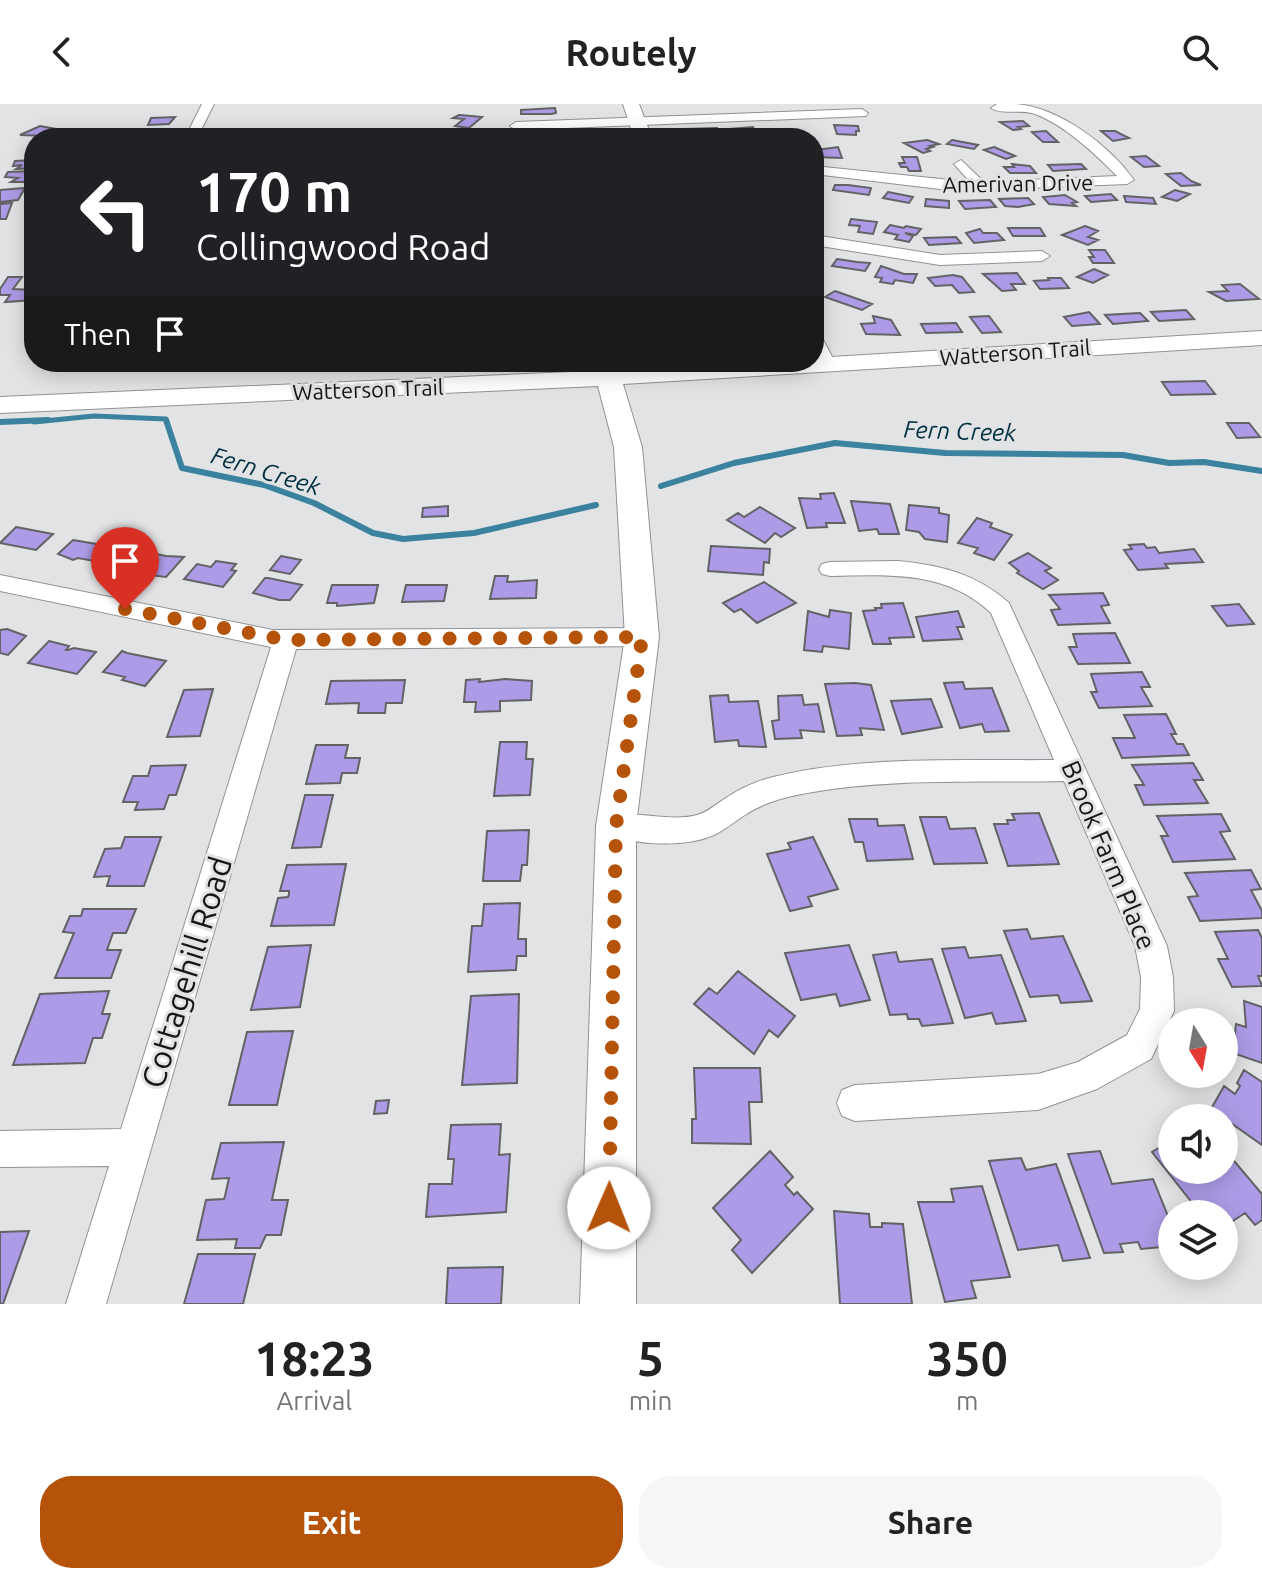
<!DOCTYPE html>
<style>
:root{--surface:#fff;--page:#f6f6f6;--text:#222;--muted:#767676;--accent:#b45309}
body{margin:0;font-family:Ubuntu,sans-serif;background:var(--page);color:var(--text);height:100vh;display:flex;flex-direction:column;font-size:30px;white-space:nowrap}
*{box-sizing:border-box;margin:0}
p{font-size:26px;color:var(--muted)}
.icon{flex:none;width:44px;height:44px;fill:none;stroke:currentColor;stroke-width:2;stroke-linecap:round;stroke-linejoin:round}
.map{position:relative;height:1200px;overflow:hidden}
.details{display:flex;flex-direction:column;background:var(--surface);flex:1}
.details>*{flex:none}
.banner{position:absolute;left:24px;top:24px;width:800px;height:244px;border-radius:32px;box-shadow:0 4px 20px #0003;background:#202124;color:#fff;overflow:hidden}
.needle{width:52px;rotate:169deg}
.tools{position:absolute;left:1158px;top:904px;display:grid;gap:16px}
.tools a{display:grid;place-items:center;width:80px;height:80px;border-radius:50%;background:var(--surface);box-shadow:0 4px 20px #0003;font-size:40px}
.pin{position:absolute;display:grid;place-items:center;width:68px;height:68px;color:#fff;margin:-82px -34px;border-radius:50% 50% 50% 0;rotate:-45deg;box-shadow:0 0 8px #0007}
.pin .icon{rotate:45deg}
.me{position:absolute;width:88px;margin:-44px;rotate:1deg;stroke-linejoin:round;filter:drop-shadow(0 0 6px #0008)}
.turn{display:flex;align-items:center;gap:28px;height:168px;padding:0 40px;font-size:36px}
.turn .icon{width:104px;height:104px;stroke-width:2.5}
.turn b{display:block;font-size:56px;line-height:68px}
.then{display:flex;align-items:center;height:76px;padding:0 40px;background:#0003;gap:16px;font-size:30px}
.eta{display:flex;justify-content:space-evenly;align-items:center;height:136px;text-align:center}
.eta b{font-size:48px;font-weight:700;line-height:56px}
.primary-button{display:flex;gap:16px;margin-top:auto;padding:16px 40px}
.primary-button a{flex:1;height:92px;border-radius:32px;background:var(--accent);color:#fff;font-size:32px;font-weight:700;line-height:92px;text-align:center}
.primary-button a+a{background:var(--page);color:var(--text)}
header{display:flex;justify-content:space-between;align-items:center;height:104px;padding:0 40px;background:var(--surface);font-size:36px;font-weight:700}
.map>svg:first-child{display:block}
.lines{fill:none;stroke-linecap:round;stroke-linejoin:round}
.stream-far1{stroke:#3a829d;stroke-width:5}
.stream{stroke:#3a829d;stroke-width:6}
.building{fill:#ae9be7;stroke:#636365;stroke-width:2}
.street-casing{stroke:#919295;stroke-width:2}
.secondary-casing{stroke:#919295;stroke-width:2}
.street{fill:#fff;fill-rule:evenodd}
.secondary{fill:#fff;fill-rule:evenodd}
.route{stroke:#b45309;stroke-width:14;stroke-dasharray:0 25.2}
.labels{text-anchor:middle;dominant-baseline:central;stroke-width:6;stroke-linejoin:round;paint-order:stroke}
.far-street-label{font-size:22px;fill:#161617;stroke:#e2e3e5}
.far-water-label{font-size:24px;font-style:italic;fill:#003040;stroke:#e2e3e5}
.street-label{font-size:26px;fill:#161617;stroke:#e2e3e5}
.near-street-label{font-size:32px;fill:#161617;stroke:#e2e3e5}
</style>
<header><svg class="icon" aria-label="back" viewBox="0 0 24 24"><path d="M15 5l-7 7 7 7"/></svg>Routely<svg class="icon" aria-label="search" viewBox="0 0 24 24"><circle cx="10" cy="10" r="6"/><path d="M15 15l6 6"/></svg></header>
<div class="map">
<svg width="1262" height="1200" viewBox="0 0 1262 1200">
<rect width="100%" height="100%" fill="#e2e3e5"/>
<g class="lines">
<path class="stream-far1" d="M34,318L94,312L166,315L167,318"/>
<path class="stream" d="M166,316L182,364L264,381L314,399L373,429L403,435L474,429L596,401
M0,318L48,316
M661,382L734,359L835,339L945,349L1123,351L1169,359L1204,358L1262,367"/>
</g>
<path class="building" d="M555,4L556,9L551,10H521V6Z
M459,11H460L482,13L469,24L455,22L464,15L453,14Z
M175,13L169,20L148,21L151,14Z
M1023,17L1029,22L1018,23L1021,25L1013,26L1000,18Z
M834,21L858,22L859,27H856V31L837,30Z
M40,22L62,26L45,32L20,31Z
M753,23L757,31L732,30L730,25Z
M717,24L719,29L685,30L684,25Z
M1046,27L1058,38H1043L1032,28Z
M1101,27H1115L1129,34L1113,37Z
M597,29L598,34H566L565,30Z
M927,36L939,40L930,42L933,43L926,45L930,47L923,49L904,39Z
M952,36L978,41L974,45L947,40Z
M838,43L842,54L814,53V49H818L816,46Z
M994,43L1015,52L1006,55L984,46Z
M1146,52L1159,62L1144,63L1131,53Z
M902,53H917L921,67H909L907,63H901L899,59H905Z
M34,56V64L16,65L22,61L13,62L15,57Z
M1012,60L1030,62L1036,69H1010L1004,63H1014Z
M1081,60L1086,65L1053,67L1048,61Z
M34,67V78H11L18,74L5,73L8,68Z
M1181,69L1191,77L1201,81L1181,82L1166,70Z
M835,81H848L871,84L869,91L833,86Z
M25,84L18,96L0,98V86Z
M1175,86L1190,90L1177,97L1162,93Z
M888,88L913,93L909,99L883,94Z
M1111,90L1117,96L1091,98L1085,92Z
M1065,91L1077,98L1072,99L1076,102L1049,100L1043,93Z
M1124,92L1153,94L1156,100L1126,98Z
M1028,94L1034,100L1018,103L1005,102L999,95Z
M926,95L949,97V104L925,102Z
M990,96L996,103L965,105L959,97Z
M12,99L6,115H0V100Z
M851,115L877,118L873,130L858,128L860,122L849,121Z
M890,121L904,124L906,122L921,125L916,131L905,129L913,132L909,138L895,135L898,131L884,128Z
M1085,122L1098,127L1088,133L1098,136L1088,141L1062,131Z
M1008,124H1040L1045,132H1013Z
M980,125L983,129H997L1004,136L974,139L966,129Z
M956,133L961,139L929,141L924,134Z
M1089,146H1105L1114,159H1093L1089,153H1094Z
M837,155L857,158L870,159L865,167L832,162Z
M881,162L904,170H917L913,179L895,176L893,180L880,178L882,174L875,173Z
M1094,165L1108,171L1093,179L1077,173Z
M1017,169L1025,180H1011L1016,186L1002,187L983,170Z
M953,171L962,173L974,188L959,189L952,181L935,182L928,174Z
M8,173H22L13,185L34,186V196L5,198L10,191H0V185Z
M1048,174H1061L1069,184L1040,185L1034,177L1049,176Z
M1240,180L1259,195L1226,197L1209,188L1228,187L1222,181Z
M835,187L872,200L862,206L825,193Z
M1186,206L1194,215L1159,217L1151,208Z
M1089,208L1100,220L1072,222L1064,213Z
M1140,209L1148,217L1113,220L1105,211Z
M873,212L891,216L900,231L866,230L861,220L875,219Z
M989,212L1001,228L982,229L970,213Z
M956,219L962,228L926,229L921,220Z
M1205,277L1215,290L1171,291L1162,278Z
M1227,319H1249L1260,333L1237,334Z
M834,389L845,419H826L827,423L807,424L799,394L821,395L820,390Z
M851,397L890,400L899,430H879L877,425L859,427Z
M909,401L939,404V409L949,411L947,438L925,435L919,428L906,426Z
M448,402V412L422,413L423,404Z
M760,403L795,424L781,433L775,429L765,439L727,416L738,409L744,413Z
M977,414L992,419L990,423L1012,431L994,456L974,449L978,444L958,439Z
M16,423L37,427L53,430L36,446L0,439Z
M73,436L108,442L94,457L78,454L73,456L58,450Z
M1144,440L1147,444L1155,443L1159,449L1194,445L1203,458L1165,460L1168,464L1138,466L1124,446L1132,445L1129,441Z
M711,442L770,445L769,459L764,458L763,471L708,467Z
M137,446L166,452L184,453L166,473L117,467Z
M1028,449L1051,464L1045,467L1058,476L1043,485L1017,469L1019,467L1009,459Z
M281,452L301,456L290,470L270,466Z
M216,457L236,460L231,466L236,467L223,483L184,475L197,460L211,463Z
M495,472H508L507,478L537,476L536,494L490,495Z
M265,474H268L302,481L290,496H279L253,489Z
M764,478L796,499L757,519L741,505L734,508L723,499Z
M332,481H378L374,499L337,502V499H327Z
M406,481H447L444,497L402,498Z
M1103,489L1109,501L1101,502L1110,519L1058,521L1051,506L1060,505L1049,491Z
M903,499L914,533L889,534L891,540H873L863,507L876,506L875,504H882L881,500Z
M1239,500L1254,520L1227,522L1212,502Z
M830,506L851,509L849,545L823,542L822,548L804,546L808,507L829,513Z
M958,507L964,523H957L962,535L923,537L916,513Z
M7,525L26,532L8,551L0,549V526Z
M1115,529L1130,559L1078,560L1069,543H1077L1073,530Z
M49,537L69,542L66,546H68L74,544L96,548L77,570L28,559Z
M122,547L127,549L166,557L145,582L126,577L122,576L125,573L103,568Z
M1142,568L1150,583H1141L1152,602L1099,604L1091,588H1097L1091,570Z
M480,575L479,578L505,575L532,577L531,596L500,597V607L475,608L476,598H464L466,576Z
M405,576L402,599H386L385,609H358L359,599L326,600L331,577Z
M963,578L965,585L992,584L1009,627L985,628L982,620L960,624L944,579Z
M855,579L871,581L884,626L860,624L862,631L837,632L825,580Z
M213,585L200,632L167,633L184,586Z
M728,591L729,598L758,597L766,643L739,642L738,636L715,638L710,592Z
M802,591L804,601L818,600L824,628L800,626L802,634L775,635L772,617L779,616L778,592Z
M931,595L942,623L902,630L891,597Z
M1166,610L1176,630H1171L1177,640H1183L1189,651L1122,654L1113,634H1135L1124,611Z
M500,638H527L526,655H533L530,691L494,692Z
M316,641H348L345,654H360L357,669H342L340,679L306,680Z
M1193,659L1203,676H1194L1208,699L1144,701L1135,681H1144L1132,661Z
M186,661L176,691H169L164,705L135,706L138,698H123L133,672H148L151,662Z
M305,691H333L321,743L292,744Z
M1039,709L1059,760L1008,762L994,720H1008L1007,716H1015L1012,710Z
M1221,710L1230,727L1220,728L1235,755L1173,758L1161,732H1168L1157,712Z
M920,713H946L950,725L975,724L987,759L934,760Z
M849,715H877L878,722L904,721L913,755L867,757L863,738H855Z
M529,726L527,761H522L520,777H483L487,727Z
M125,733H161L144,782H107L110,772L94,773L99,760L105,745L121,744Z
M813,733L838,785L808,793L812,802L790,807L767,750L791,745L788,739Z
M346,760L334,821L271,822L278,794L288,793L289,790V787H280L287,761Z
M1251,766L1261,785L1251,786L1262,807V814L1200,817L1188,793L1198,792L1185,769Z
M520,799L518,835H526V852H517L516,866L468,868L472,822H482L484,800Z
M83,805H136L126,829H113L107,846H121L111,874H55L74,829L63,828L70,812H81Z
M1027,825L1031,835L1063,832L1092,897L1061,899L1058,891L1030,893L1004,827Z
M1258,826L1262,834V872H1258L1262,882L1232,883L1218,855H1228L1215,828Z
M311,841L300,903L251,906L268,843Z
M849,841L870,896L840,902L836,890L801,896L785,849Z
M965,843L969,854L1001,851L1026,917L996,920L992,909L965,914L942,845Z
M896,848L899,858L932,855L953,919L922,922L919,915H908L907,910L890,911L873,851Z
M738,867L795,912L778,933L769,926L754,950L694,900L709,884L717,890Z
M109,887L102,910H110L102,934H93L85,959L13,961L40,890Z
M519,890L517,979L462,981L471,892Z
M1244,897L1262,903V959L1233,949L1236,920L1246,923Z
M293,927L277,1001H229L247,928Z
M694,964H760L762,998H749L751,1040L692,1039V1015H696Z
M1244,966L1262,978V1041L1211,1005L1224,982L1235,990L1240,982L1237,979Z
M389,996L387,1009L374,1010L376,997Z
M501,1020L499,1051L510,1050L506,1108L426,1113L429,1080H452L454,1055H448L451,1021Z
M1172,1036V1066H1224V1045L1262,1090V1116L1255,1121L1245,1109L1224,1123V1110H1201L1152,1048Z
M284,1038L272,1096H288L281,1131H266L260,1144H235L237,1135L197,1136L206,1096L224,1095L225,1092L229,1074L212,1075L221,1039Z
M770,1047L793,1073L785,1081L794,1091L797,1088L813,1105L752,1169L732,1146L741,1136L713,1104Z
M1100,1047L1112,1080L1153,1075L1172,1122V1142L1141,1145L1138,1138L1120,1140L1123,1148L1104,1149L1068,1050Z
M1021,1054L1026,1066L1056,1060L1090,1154L1063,1157L1058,1141L1018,1146L989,1057Z
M982,1082L1010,1173L971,1177L976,1194L945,1198L918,1098H954L951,1085Z
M834,1107L869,1110L870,1123H882V1119L903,1120L912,1200H840Z
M29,1127L3,1200H0V1128Z
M198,1150H255L243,1200H184Z
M503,1163L501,1200H446L448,1164Z"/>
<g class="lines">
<defs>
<path id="street" d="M202,0H214L197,34H185Z
M1015,0C1059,3 1109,41 1134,76L1127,80L957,87L814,70V62L970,78L954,60L961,56L984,78L1117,72C1095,50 1065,21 1035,10C1021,5 1002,11 991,4L997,0Z
M862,5L868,9L866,12L516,26L510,22L516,18Z
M814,131L940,151L1042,147L1050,152L1042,157L940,161L814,141Z
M814,229L820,230L836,260L833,264L827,265C811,261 814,242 814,229Z
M898,457C941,461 977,470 1009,499L1167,842L1173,873L1174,907L1151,955L1097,985L1038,1006L855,1017L842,1012L837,999L842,986L855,981L1038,970L1078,958L1127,931L1140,905L1141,873L1135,842L1064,677C981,679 895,674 813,688C789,692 766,697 745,711C735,717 725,726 714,731C685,744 636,741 606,730L602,722L606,714C634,704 667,719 697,711C706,709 715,701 723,696C737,686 756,677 773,673C864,651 962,657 1054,656L991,509C946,466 888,471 830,472L822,470L819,465L822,460L830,458Z
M0,471L273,526L642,524L651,527L654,533L651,539L642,542L296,545L106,1200H66L109,1062L0,1063V1027L121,1025L271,543L0,487Z"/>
<path id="secondary" d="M623,0H639L652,34H634Z
M1262,227V241L623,280L642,343L659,533L636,722V1200H580L596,722L625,533L614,343L598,282L0,309V293L594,267L592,258H616L619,265L743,258H814V254Z"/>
</defs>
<use href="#street" class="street-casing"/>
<use href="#secondary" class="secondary-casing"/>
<use href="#street" class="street"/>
<use href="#secondary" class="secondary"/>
</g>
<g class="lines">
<path class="route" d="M125,505L286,536L642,533L616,722L609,1104"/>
</g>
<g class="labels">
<g class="far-street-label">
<text transform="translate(1018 79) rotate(-1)">Amerivan Drive</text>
<text transform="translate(1015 248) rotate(-4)">Watterson Trail</text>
<text transform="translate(368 285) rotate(-2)">Watterson Trail</text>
</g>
<g class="far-water-label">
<text transform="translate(960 327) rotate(2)">Fern Creek</text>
<text transform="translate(266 367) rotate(17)">Fern Creek</text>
</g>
<g class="street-label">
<text transform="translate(1109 751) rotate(67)">Brook Farm Place</text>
</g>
<g class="near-street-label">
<text transform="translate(186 868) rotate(-73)">Cottagehill Road</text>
</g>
</g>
</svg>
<div class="tools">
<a><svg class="needle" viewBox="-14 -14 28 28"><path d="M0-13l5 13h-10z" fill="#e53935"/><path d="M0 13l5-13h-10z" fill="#767676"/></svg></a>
<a><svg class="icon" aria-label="sound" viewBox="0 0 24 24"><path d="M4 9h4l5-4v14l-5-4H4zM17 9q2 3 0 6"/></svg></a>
<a><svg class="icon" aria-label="layers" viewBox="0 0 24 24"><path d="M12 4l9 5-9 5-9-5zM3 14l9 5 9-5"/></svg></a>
</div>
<div class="pin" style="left:125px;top:505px;background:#d93025"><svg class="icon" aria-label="arrive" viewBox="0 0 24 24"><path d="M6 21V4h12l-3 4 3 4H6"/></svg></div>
<svg class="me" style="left:609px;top:1104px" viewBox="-20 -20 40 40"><circle r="19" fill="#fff"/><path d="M0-13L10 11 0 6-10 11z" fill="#b45309"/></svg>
<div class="banner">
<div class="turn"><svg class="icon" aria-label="left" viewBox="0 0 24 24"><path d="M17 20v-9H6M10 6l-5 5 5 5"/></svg><div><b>170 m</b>Collingwood Road</div></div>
<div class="then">Then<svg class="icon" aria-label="arrive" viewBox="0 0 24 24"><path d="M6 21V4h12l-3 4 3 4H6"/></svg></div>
</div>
</div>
<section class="details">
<div class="eta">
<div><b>18:23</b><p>Arrival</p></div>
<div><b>5</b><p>min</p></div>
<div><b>350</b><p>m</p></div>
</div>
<div class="primary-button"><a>Exit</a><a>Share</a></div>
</section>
